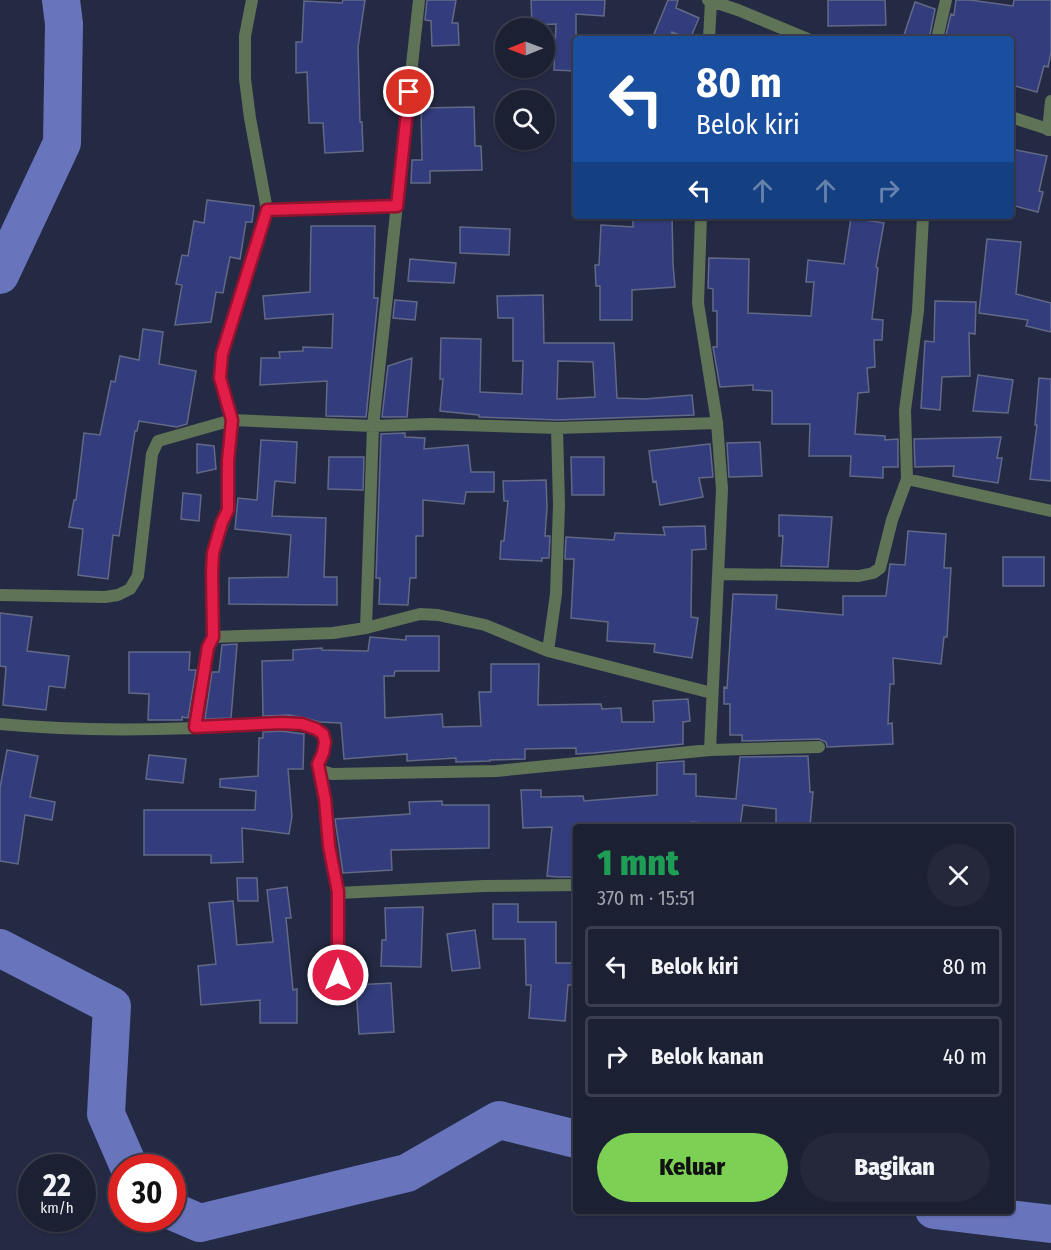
<!DOCTYPE html>
<html lang="id">
<meta charset="utf-8">
<style>
:root{--surface:#1c2033;--page:#25283b;--text:#f1f3f6;--muted:#a0a3ac;--line:#3a3e4e;--accent:#7cd155}
body{margin:0;font-family:"Fira Sans Condensed",sans-serif;background:var(--page);color:var(--text);height:100vh;display:flex;flex-direction:column;font-size:22px;white-space:nowrap}
*{box-sizing:border-box;margin:0}
p{font-size:20px;color:var(--muted)}
.icon{flex:none;width:33px;height:33px;fill:none;stroke:currentColor;stroke-width:2;stroke-linecap:round;stroke-linejoin:round}
.map{position:relative;flex:1;overflow:hidden}
.side{position:absolute;left:573px;top:824px;width:441px;height:390px;display:flex;flex-direction:column;background:var(--surface);border-radius:6px;box-shadow:0 2px 4px #0004,0 0 0 2px var(--line)}
.side>*{flex:none}
.guide{position:absolute;left:573px;top:36px;width:441px;height:183px;border-radius:6px;box-shadow:0 2px 4px #0004,0 0 0 2px var(--line);background:#1a4fa0;color:#fff;overflow:hidden}
.needle{width:39px;rotate:269deg}
.controls{position:absolute;left:495px;top:18px;display:grid;gap:12px}
.controls a{display:grid;place-items:center;width:60px;height:60px;border-radius:50%;background:var(--surface);box-shadow:0 2px 4px #0004,0 0 0 2px var(--line);font-size:30px}
.speed{position:absolute;left:18px;top:1154px;display:flex;gap:12px;font-size:30px;font-weight:700;text-align:center}
.speed>*{display:grid;place-content:center;width:78px;height:78px;border-radius:50%;background:var(--surface);box-shadow:0 2px 4px #0004,0 0 0 2px var(--line);line-height:1}
.speed small{font-size:15px;font-weight:400}
.speed .limit{border:9px solid #d22;background:#fff;color:#111}
.pin{position:absolute;display:grid;place-items:center;width:51px;height:51px;color:#fff;margin:-26px;border:3px solid #fff;border-radius:50%;box-shadow:0 2px 6px #0007}
.me{position:absolute;width:66px;margin:-33px;rotate:0deg;stroke-linejoin:round;filter:drop-shadow(0 0 4px #0008)}
.turn{display:flex;align-items:center;gap:21px;height:126px;padding:0 24px;font-size:27px}
.turn .icon{width:78px;height:78px;stroke-width:2.5}
.turn b{display:block;font-size:42px;line-height:51px}
.lanes{display:flex;align-items:center;height:57px;padding:0 24px;background:#0003;justify-content:center;gap:30px;direction:ltr}
.lanes .off{opacity:.35}
.round{display:grid;place-items:center;flex:none;width:63px;height:63px;border-radius:32px;background:var(--page)}
.head{display:flex;align-items:center;justify-content:space-between;height:102px;padding:0 24px}
h1{font-size:36px;font-weight:800;line-height:45px;color:#1e9e55}
.button{display:flex;gap:12px;margin-top:auto;padding:12px 24px}
.button a{flex:1;height:69px;border-radius:36px;background:var(--accent);color:#111;font-size:24px;font-weight:800;line-height:69px;text-align:center}
.button a+a{background:var(--page);color:var(--text)}
ul{padding:0;list-style:none}
li{display:flex;align-items:center;gap:18px;height:81px;margin:0 12px 9px;padding:0 12px;border:3px solid var(--line);border-radius:6px}
li div{flex:1}
li b{display:block;font-size:22px}
li em{font-style:normal}
.map>svg:first-child{display:block}
.lines{fill:none;stroke-linecap:round;stroke-linejoin:round}
.river{stroke:#6875bd;stroke-width:38}
.building{fill:#333c7d;stroke:#626986;stroke-width:1.5;fill-rule:evenodd}
.street{stroke:#5f7357;stroke-width:12}
.route-casing{stroke:#92132f;stroke-width:15}
.route{stroke:#e11d48;stroke-width:10}
</style>
<div class="map">
<svg width="1051" height="1250" viewBox="0 0 1051 1250">
<rect width="100%" height="100%" fill="#252a44"/>
<g class="lines">
<path class="river" d="M0,275L62,143L64,24L61,0
M0,948L112,1006L106,1114L129,1167
M934,1210L1051,1224
M172,1211L200,1223L407,1173L499,1120L576,1139"/>
</g>
<path class="building" d="M343,0H365L358,47L360,122H362L363,151L325,153L323,123H309L307,72L296,73V42H302L304,1L342,3Z
M427,0H456L452,23H458L459,45L432,46L431,21L425,20Z
M531,0H605L604,16L576,14V71L554,70L556,24L532,25Z
M668,0H678L676,8L699,18L690,39L672,32L671,39H652Z
M828,0H885L886,25L828,26Z
M956,0H970L1013,6L1014,0H1051V52L1048,67L1044,66L1037,92L1011,85V39H945L951,14L954,15Z
M915,2L935,9L929,39H917L904,35Z
M474,107L475,146H481L482,170L430,171V183H411L412,160H422L421,108Z
M1011,149L1047,156L1039,191L1043,192L1038,212L1011,205Z
M207,200L254,206L252,222H246L240,259L230,257L223,293L216,292L211,322L175,325L182,285L176,284L182,255L188,256L194,221L204,223Z
M633,216H672L673,264L675,287L632,290V320H600V286H596L595,265H599L601,225L633,227Z
M851,218L884,223L876,267L878,268L872,319L883,320L882,340H874L875,367L867,368L869,392L858,393L855,434L885,436V440L898,439V467H883V478L850,476L851,456H809L810,424H772V391L753,390V385L720,387L713,347H717V311H713V289L708,288L709,258L749,259L748,313L811,316L814,282H806L808,260L844,264Z
M311,226H375L374,298H378L366,417L326,416L327,381L260,385L261,358H280L279,352L303,351V347L332,348L333,314L265,319L263,296L310,292Z
M460,227L510,229L509,255L460,253Z
M987,239L1021,242L1016,294L1051,303V332L1026,326L1028,320L979,313Z
M410,259L456,263L454,283L408,281Z
M543,295L544,343H614L617,398L645,399L692,395L694,415L557,420L479,417V415L440,411L443,379H440L441,338L481,339L480,392L522,394L523,361H513V318H498L497,296ZM558,361L593,362L595,397L557,399Z
M395,300L417,302L415,320L393,318Z
M935,301L976,302L975,334L969,333L970,376L942,377L940,410L921,408L925,341L934,342Z
M143,329L163,332L159,364L196,371L187,424L177,427L139,421L137,431H135L119,536L113,535L108,579L78,575L83,529L69,527L74,500H76L84,433L100,435L111,381L115,382L120,356L139,360Z
M412,358L407,417H382L388,366Z
M978,375L1013,380L1008,413L973,411Z
M1039,378L1051,379V481L1030,479L1037,425H1035Z
M405,433V437L425,438L424,449L468,445L471,472H494V492H466L464,504L423,500V536H416V578H410L408,605L379,604L380,578H376L381,434Z
M1001,437L997,458H1002L998,483L953,476L954,466L915,467L914,439Z
M261,440L297,442L295,483L275,481L272,516L326,518L324,577H337V605L229,604V578L288,577L291,535L235,529L238,498L257,500Z
M760,442L762,476L729,477L727,443Z
M197,444L214,446L216,469L197,473Z
M709,444H710L713,477L699,478L703,497L660,505L656,481L653,482L649,451Z
M329,457H364L363,490L328,489Z
M571,457H604V495H572Z
M546,480L547,507L545,536H550L549,558H542V561L500,559L501,541H504L508,501H504L503,481Z
M183,493L201,495L199,521L181,519Z
M779,515L832,517L828,567L781,566L783,536H779Z
M705,526L706,549L692,550L691,617L698,618L692,658L654,652L655,644L607,641L608,622L571,618L574,559H565L566,537L614,540L615,533L665,535L663,527Z
M908,531L946,534L944,568H951L947,637H944L941,664L893,658L894,684H890L888,724L892,723L893,744L827,747L826,742L819,739L742,741V735H730V704H724V687L727,688L733,594L777,595L776,609L843,615V596H886L890,564L905,565Z
M1003,557H1044V586H1003Z
M0,613L32,617L27,651L69,656L65,688L49,686L46,710L3,705L6,667L0,666Z
M406,636H439V671H395L394,676H384L385,718L442,714L443,727L481,726L479,692H491V664H539L538,705L601,704L602,709L621,708L622,722H654L653,701L688,699L690,721L683,722V744L594,753L576,754V748L525,749V759L490,760V761L456,762V758L407,761V754L344,759L341,723L319,722L306,718L289,715L263,716L262,661L293,660V650L322,648V650L368,651L370,637L406,640Z
M237,644L231,718L205,719L212,672H219L222,645Z
M129,652H190L189,670H196L188,718L182,717V720H148L149,694L129,693Z
M281,731L304,734L303,769H288L292,816L289,834L242,828L243,862L211,863V855H144V810H255L256,791L220,787V779L258,776L259,738H263V732Z
M7,750L38,756L30,797L55,802L52,820L25,815L18,864L0,861V788Z
M149,755L186,759L183,783L146,779Z
M808,756L810,792H813L810,826H776V809L743,805L740,826L692,822L691,826H576V877H558L547,876L552,827L523,828L521,790H541V797L583,796L584,801L657,795V763L684,761V774H696V796L736,799L740,757Z
M442,801V805H489V848L391,850L392,870L343,873L335,819L410,814L409,802Z
M237,878H257L258,901H238Z
M287,887L291,918H286L293,990L297,989V1023H260V1000L201,1005L198,966L216,964L209,903L233,901L237,945L273,942L267,890Z
M493,904H518V922H556V963H576V985H568L565,1021L529,1018L531,985H526L525,939H493Z
M423,907L421,967L381,966L382,940H386L385,908Z
M475,930L480,968L452,971L447,934Z
M391,983L394,1032L359,1034L356,985Z"/>
<g class="lines">
<path class="street" d="M419,0L373,426L430,424L557,428L717,423
M708,0L738,10L808,39
M709,39L711,1
M937,39L946,0
M1011,117L1051,130
M1048,130L1051,101
M267,210L397,206
M907,479L1051,511
M718,574L859,576L873,573L880,568L892,520L907,479L905,410L918,311L923,216
M0,595L105,597L118,595L130,589L138,576L152,454L158,441L232,420L373,426L366,628
M213,637L333,633L366,628L420,614L438,615L485,625L548,651L712,693
M548,651L556,594L559,505L557,428
M0,724C93,733 188,730 281,723C299,724 333,726 323,752C321,760 317,762 319,770L332,774L496,771L710,750L722,489L717,423L698,303L701,216
M195,727L208,647L213,637V553L228,510V461L232,420L220,378L222,354L267,210L250,118L245,79V36L252,0
M710,750L819,747
M319,770L325,799L329,846L338,893V975
M338,893L484,886L576,885"/>
</g>
<g class="lines">
<defs>
<path id="route" d="M338,975V892L329,846L325,799L318,764L323,753L325,742L323,734L316,729L302,724L281,723L195,727L208,647L213,637L212,572L213,553L222,522L228,510V461L232,420L220,378L222,354L267,210L397,206L409,92"/>
</defs>
<use href="#route" class="route-casing"/>
<use href="#route" class="route"/>
</g>
</svg>
<div class="controls">
<a><svg class="needle" viewBox="-14 -14 28 28"><path d="M0-13l5 13h-10z" fill="#e53935"/><path d="M0 13l5-13h-10z" fill="#a0a3ac"/></svg></a>
<a><svg class="icon" aria-label="search" viewBox="0 0 24 24"><circle cx="10" cy="10" r="6"/><path d="M15 15l6 6"/></svg></a>
</div>
<div class="speed"><div>22<small>km/h</small></div><div class="limit">30</div></div>
<div class="pin" style="left:409px;top:92px;background:#d93025"><svg class="icon" aria-label="arrive" viewBox="0 0 24 24"><path d="M6 21V4h12l-3 4 3 4H6"/></svg></div>
<svg class="me" style="left:338px;top:975px" viewBox="-20 -20 40 40"><circle r="17" fill="#e11d48" stroke="#fff" stroke-width="3"/><path d="M0-11L8 9 0 5-8 9z" fill="#fff"/></svg>
<div class="guide">
<div class="turn"><svg class="icon" aria-label="left" viewBox="0 0 24 24"><path d="M17 20v-9H6M10 6l-5 5 5 5"/></svg><div><b>80 m</b>Belok kiri</div></div>
<div class="lanes"><svg class="icon" aria-label="left" viewBox="0 0 24 24"><path d="M17 20v-9H6M10 6l-5 5 5 5"/></svg><svg class="icon off" aria-label="ahead" viewBox="0 0 24 24"><path d="M12 20V5M6 11l6-6 6 6"/></svg><svg class="icon off" aria-label="ahead" viewBox="0 0 24 24"><path d="M12 20V5M6 11l6-6 6 6"/></svg><svg class="icon off" aria-label="right" viewBox="0 0 24 24"><path d="M7 20v-9h11M14 6l5 5-5 5"/></svg></div>
</div>
<section class="side">
<div class="head"><div><h1>1 mnt</h1><p>370 m · 15:51</p></div><a class="round"><svg class="icon" aria-label="close" viewBox="0 0 24 24"><path d="M6 6l12 12M18 6L6 18"/></svg></a></div>
<ul>
<li><svg class="icon" aria-label="left" viewBox="0 0 24 24"><path d="M17 20v-9H6M10 6l-5 5 5 5"/></svg><div><b>Belok kiri</b></div><em>80 m</em></li>
<li><svg class="icon" aria-label="right" viewBox="0 0 24 24"><path d="M7 20v-9h11M14 6l5 5-5 5"/></svg><div><b>Belok kanan</b></div><em>40 m</em></li>
</ul>
<div class="button"><a>Keluar</a><a>Bagikan</a></div>
</section>
</div>
